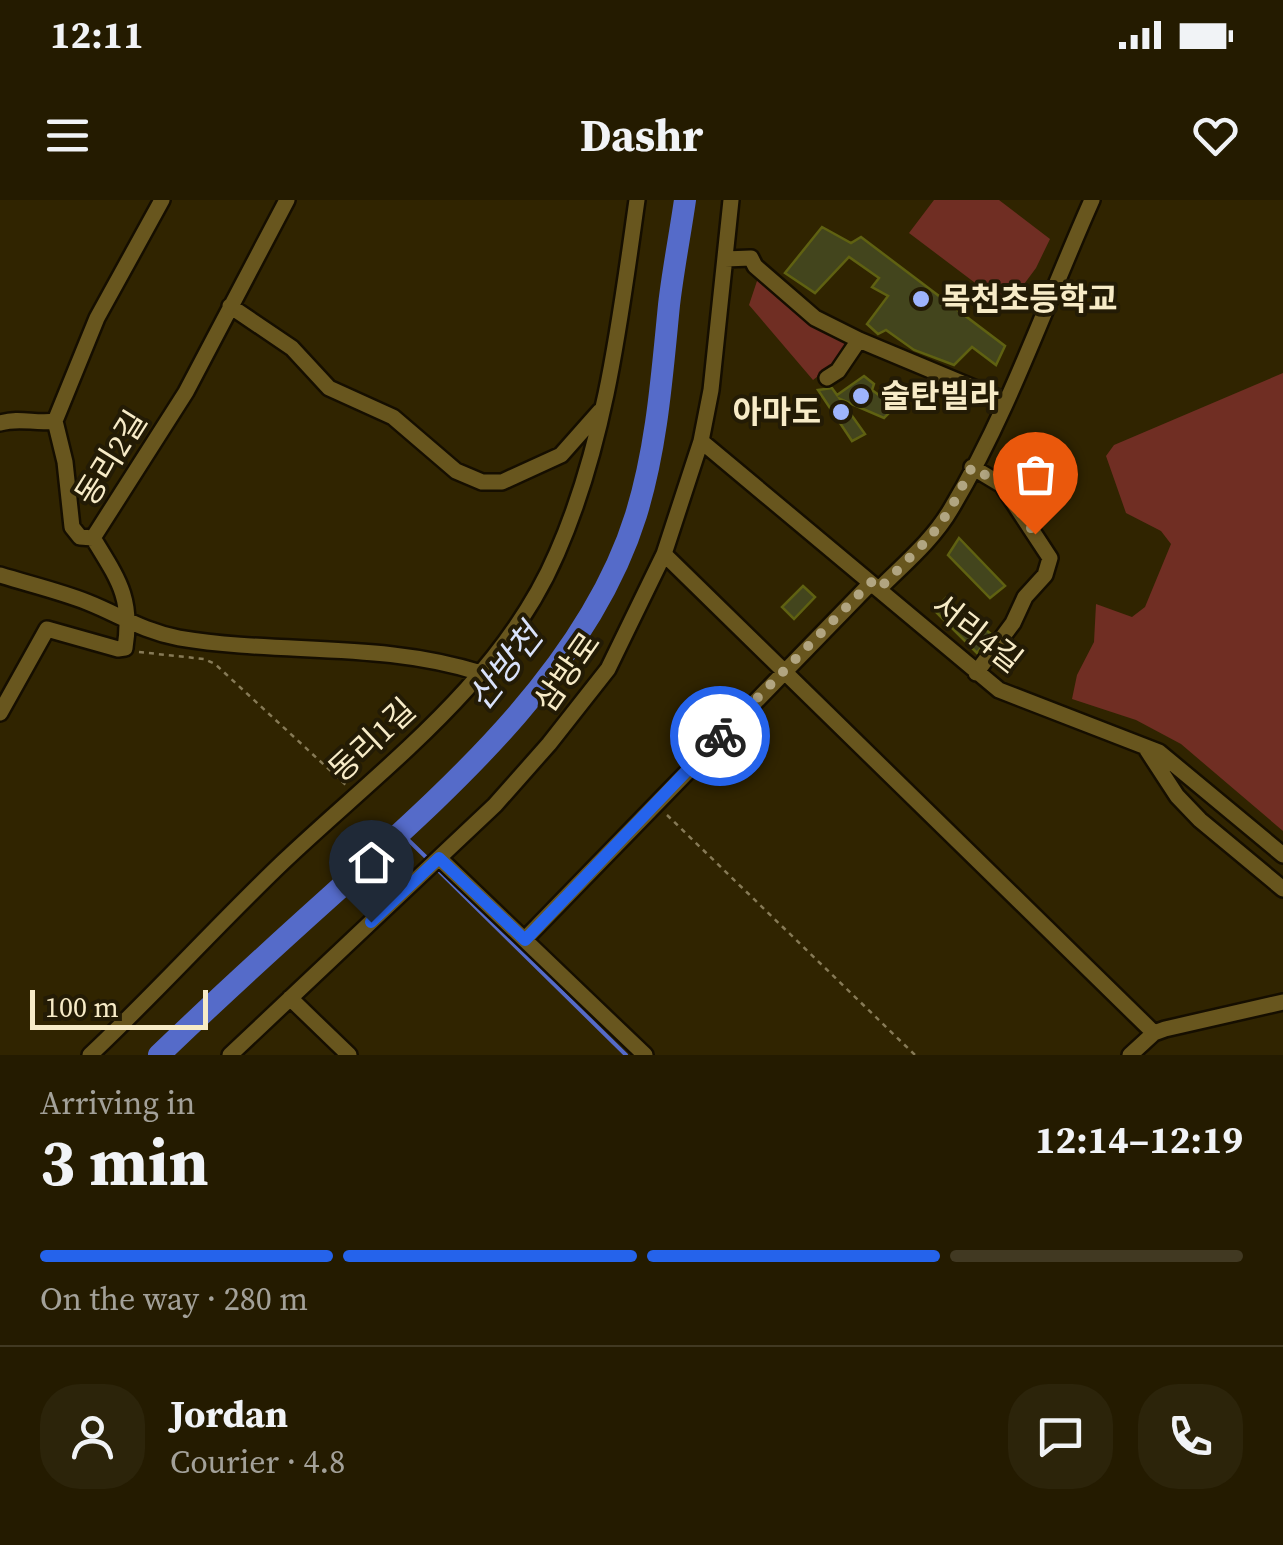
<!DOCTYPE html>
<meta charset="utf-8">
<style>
:root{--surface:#241b00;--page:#2c240a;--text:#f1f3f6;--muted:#a3a199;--line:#413922;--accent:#2563eb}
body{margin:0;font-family:"Source Serif 4","Noto Sans KR",serif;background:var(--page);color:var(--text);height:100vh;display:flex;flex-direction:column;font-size:38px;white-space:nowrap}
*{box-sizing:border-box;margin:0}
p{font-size:32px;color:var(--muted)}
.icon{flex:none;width:55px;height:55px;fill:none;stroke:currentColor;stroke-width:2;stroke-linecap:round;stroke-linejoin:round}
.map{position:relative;height:855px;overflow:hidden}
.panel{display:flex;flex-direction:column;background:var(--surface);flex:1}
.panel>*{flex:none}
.scale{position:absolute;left:30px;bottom:25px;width:178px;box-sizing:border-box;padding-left:10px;border:5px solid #f7ebc7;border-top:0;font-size:28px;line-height:35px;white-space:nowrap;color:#f7ebc7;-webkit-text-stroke:8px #231b05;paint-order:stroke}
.pin{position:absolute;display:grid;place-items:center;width:85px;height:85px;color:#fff;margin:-102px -42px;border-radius:50% 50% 50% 0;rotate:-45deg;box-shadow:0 0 10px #0007}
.pin .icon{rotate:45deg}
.courier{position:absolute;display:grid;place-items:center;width:100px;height:100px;margin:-50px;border:8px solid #2563eb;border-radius:50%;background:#fff;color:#222;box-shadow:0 2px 12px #0007}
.summary em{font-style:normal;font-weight:700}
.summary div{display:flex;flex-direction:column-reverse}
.summary{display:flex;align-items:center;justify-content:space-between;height:170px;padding:0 40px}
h1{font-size:65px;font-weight:700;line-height:75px}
.bar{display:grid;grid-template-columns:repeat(4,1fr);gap:15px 10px;align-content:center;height:120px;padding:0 40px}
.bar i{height:12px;border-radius:8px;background:var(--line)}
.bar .active{background:var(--accent)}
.bar p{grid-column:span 4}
.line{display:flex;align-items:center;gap:25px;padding:0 40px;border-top:2px solid var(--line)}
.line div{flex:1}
.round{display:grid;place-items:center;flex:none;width:105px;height:105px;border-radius:40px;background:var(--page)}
.status{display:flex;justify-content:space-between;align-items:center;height:70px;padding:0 50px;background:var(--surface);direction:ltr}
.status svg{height:28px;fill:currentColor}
header{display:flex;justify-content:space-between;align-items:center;height:130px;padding:0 40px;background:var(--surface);font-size:45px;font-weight:700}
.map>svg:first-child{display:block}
.green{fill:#702e23}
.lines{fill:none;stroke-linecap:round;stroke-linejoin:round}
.stream{stroke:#556bc9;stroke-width:4}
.river{stroke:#556bc9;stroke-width:22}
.building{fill:#43451d;stroke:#5f6111;stroke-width:2.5}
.minor-casing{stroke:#150e00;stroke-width:20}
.path{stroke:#867a56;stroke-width:2.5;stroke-dasharray:5 5;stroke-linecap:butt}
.minor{stroke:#68561e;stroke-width:15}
.done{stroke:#b1a581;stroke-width:10;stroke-dasharray:0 18}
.route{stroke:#2563eb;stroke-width:12}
.poi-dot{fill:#9eb4fd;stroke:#231b05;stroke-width:4}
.labels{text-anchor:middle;stroke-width:8;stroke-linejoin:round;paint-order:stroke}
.poi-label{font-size:32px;font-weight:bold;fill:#f7ebc7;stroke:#231b05;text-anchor:start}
.street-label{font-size:32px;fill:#f7ebc7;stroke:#231b05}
.water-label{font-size:35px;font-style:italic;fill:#d9e2fb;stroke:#231b05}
</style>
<div class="status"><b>12:11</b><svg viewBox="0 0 49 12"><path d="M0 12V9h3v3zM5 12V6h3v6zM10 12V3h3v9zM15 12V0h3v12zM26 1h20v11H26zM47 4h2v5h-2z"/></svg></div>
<header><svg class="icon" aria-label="menu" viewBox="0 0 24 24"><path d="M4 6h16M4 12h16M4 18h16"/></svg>Dashr<svg class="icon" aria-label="heart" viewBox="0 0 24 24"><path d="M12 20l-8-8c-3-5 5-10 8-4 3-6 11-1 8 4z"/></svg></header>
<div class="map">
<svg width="1283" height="855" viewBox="0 0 1283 855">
<rect width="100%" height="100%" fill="#302400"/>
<path class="green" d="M934,0H999L1050,39L1036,68L1007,107L909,33Z
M758,78L812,123L851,142L831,166L813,180L749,105Z
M1283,173V631L1181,544L1136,520L1072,499L1077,475L1094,442L1096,404L1132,417L1145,407L1171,344L1161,331L1126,313L1106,256L1114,245Z"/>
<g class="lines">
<path class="stream" d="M401,633L431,662
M437,669L626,855"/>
<path class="river" d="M159,855C215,801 273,748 332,695C448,590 588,469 636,315C657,247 662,175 669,105C673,70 680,35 685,0"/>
</g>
<path class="building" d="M822,27L851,43L861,37L1005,146L996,165L972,147L954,165L914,150L886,130L878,134L867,124L888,96L872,87L879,78L849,57L815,93L785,73Z
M864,176L874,184L872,190L895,207L884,218L840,199L865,234L852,241L818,190L832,188L837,195Z
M959,338L1005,386L990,398L948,355Z
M803,386L815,397L794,419L782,407Z
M946,398L991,434L977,453L934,410Z"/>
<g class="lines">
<g class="minor-casing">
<path id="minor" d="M725,59L751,58L755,66L815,118L859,140L1005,201
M230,106L292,148L329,188L393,217L456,271L482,282H502L561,255L600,211
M827,178L838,171L859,140
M55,221L65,262L72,327L80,337L93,338
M0,223C20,217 35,224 55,221L97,118L162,0
M701,241L999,490L1159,552L1283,655
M972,267L1002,285L1050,358L1045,375L1025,397L1013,423L976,473
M664,354L1154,833
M0,375C29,384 59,391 87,402C120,415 142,431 179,438C280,455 381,441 481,473
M879,389C904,364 933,340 951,309C1009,212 1046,103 1092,0
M0,513L47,429L118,449L125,448C133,398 118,379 93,338L186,192L287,0
M1147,550L1177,596L1200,620L1283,689
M439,658L645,855
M525,739L871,383
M290,798L349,855
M90,855C156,793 217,725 283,662C382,568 502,482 557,353C606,241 620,120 637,0
M230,855L495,605L549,544L608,469L664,354L701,241L711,190L731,0
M1130,855L1154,833L1165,829L1283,802"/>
</g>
<path class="path" d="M139,452L204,459L215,464L347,586
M667,615L915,855"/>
<use href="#minor" class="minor"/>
</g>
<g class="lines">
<path class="done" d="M720,536L871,382L879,389L931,336L950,310L972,267L1002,285L1035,334"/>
<path class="route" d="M371,722L439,658L525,740L720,536"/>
</g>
<g class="poi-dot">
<circle cx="921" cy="99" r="10"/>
<circle cx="861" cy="196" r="10"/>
<circle cx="841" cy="212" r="10"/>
</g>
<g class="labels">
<g class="poi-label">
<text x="941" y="110">목천초등학교</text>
<text x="881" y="207">술탄빌라</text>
<text x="821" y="223" text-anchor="end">아마도</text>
</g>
<g class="street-label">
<text transform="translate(111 258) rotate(-58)" y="11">동리2길</text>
<text transform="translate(977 433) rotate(38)" y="11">서리4길</text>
<text transform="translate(567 472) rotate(-55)" y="11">삼방로</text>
<text transform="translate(372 540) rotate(-43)" y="11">동리1길</text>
</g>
<g class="water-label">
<text transform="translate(505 467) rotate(-52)" y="12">산방천</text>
</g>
</g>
</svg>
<div class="scale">100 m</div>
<div class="pin" style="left:1035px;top:334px;background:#ea580c"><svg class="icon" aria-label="bag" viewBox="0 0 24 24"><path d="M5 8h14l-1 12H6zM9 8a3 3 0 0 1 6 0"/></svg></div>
<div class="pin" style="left:371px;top:722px;background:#1f2937"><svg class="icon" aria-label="home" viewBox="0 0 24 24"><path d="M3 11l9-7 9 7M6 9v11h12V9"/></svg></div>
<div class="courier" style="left:720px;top:536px"><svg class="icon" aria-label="bike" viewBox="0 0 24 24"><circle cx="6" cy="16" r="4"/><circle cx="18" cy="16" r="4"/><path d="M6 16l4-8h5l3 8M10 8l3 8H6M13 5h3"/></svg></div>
</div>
<section class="panel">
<div class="summary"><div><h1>3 min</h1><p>Arriving in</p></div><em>12:14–12:19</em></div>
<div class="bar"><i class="active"></i><i class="active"></i><i class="active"></i><i></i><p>On the way · 280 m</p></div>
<div class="line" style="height:180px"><a class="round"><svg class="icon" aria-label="person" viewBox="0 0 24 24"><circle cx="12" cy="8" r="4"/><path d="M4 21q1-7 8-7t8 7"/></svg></a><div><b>Jordan</b><p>Courier · 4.8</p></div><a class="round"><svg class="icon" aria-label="chat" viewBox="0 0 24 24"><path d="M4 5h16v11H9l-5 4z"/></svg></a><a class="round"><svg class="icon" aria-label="phone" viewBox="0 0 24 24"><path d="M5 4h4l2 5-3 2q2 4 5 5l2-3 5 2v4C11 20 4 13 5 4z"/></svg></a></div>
</section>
